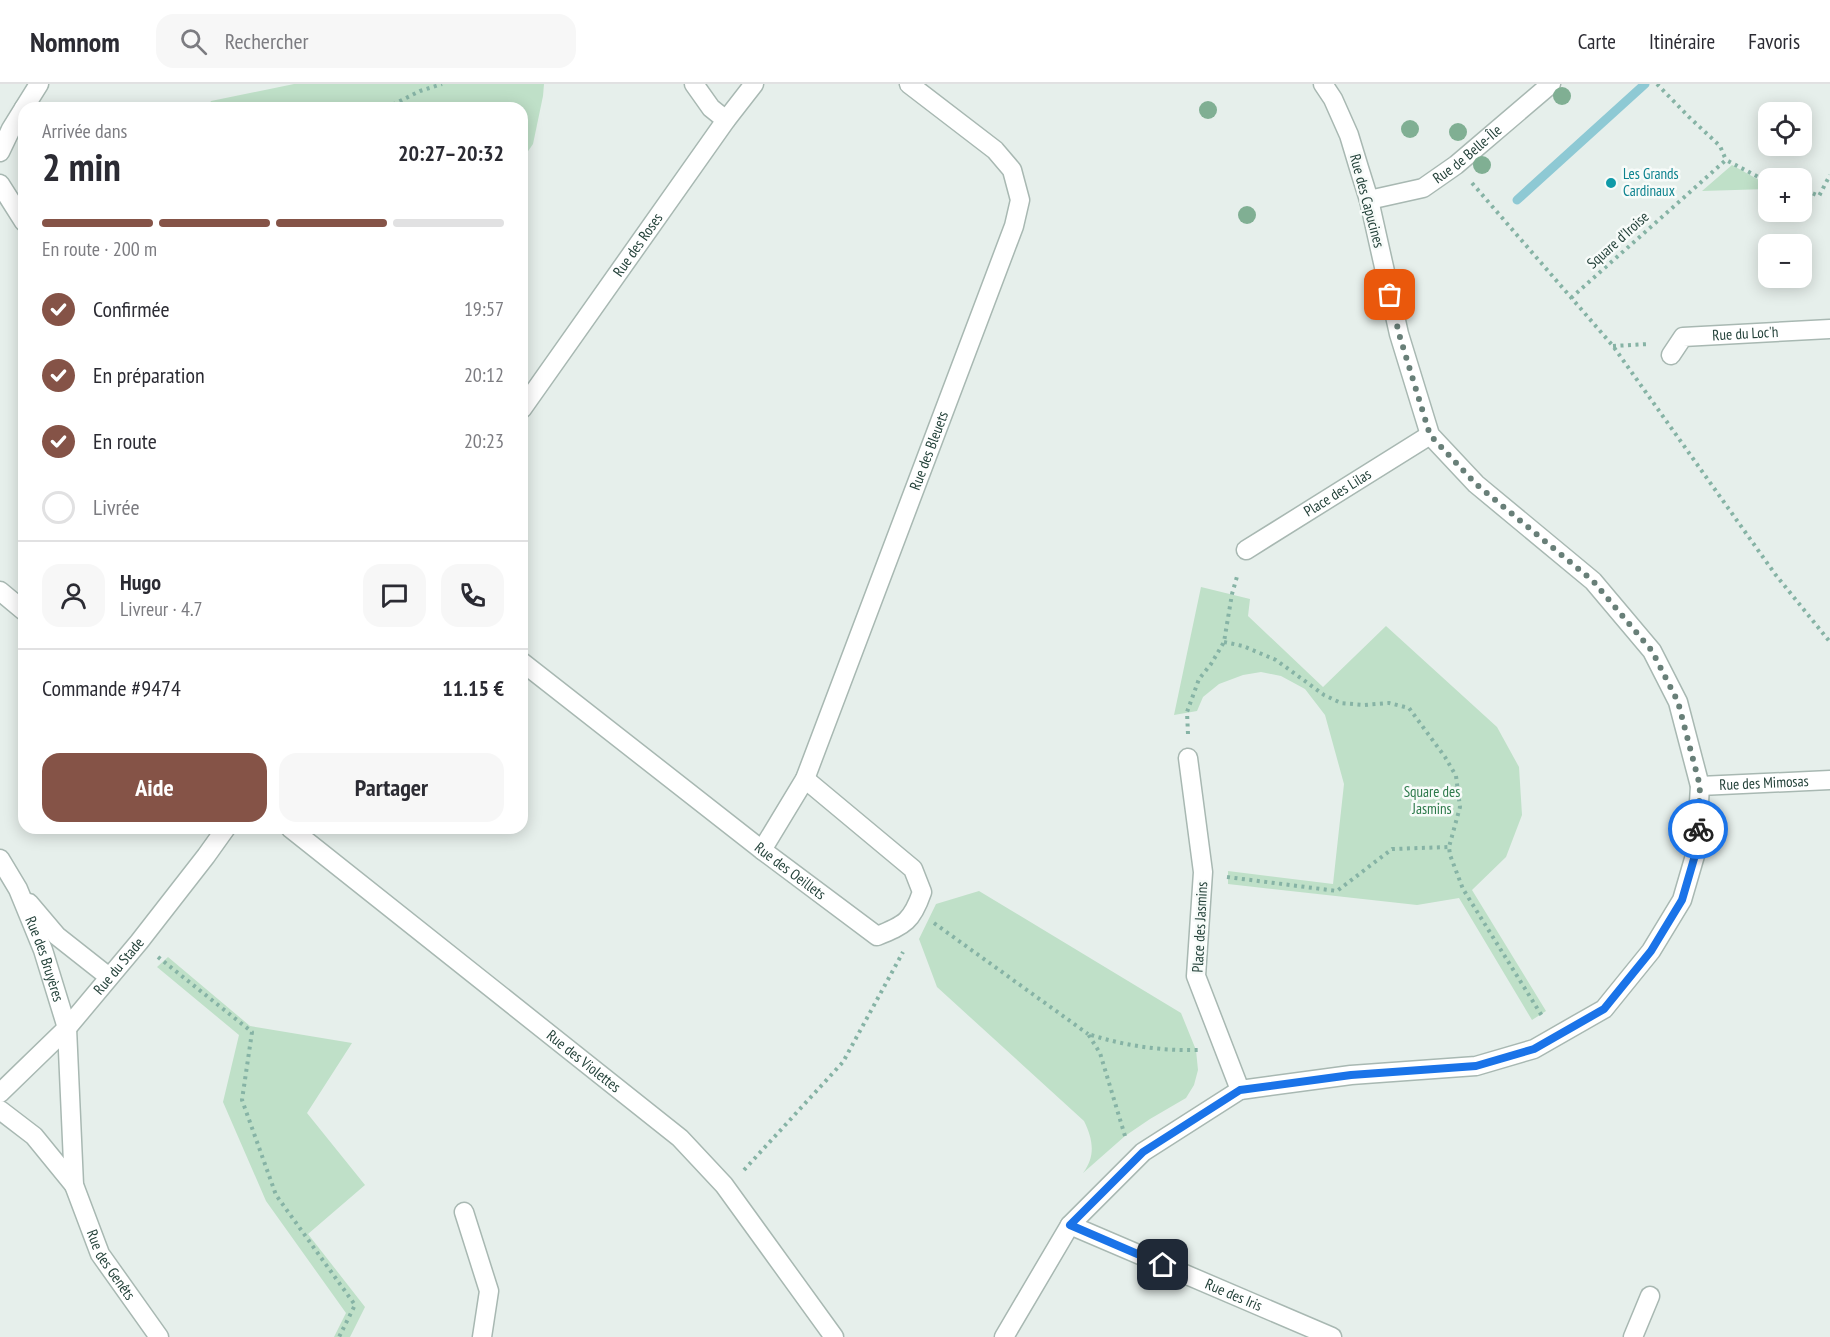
<!DOCTYPE html>
<html lang="fr">
<meta charset="utf-8">
<style>
:root{--surface:#fff;--page:#f7f7f7;--text:#2b2b33;--muted:#7c7c81;--line:#e1e1e2;--accent:#855347}
body{margin:0;font-family:"PT Sans Narrow",sans-serif;background:var(--page);color:var(--text);height:100vh;display:flex;flex-direction:column;font-size:22px;white-space:nowrap}
*{box-sizing:border-box;margin:0}
p{font-size:20px;color:var(--muted)}
.icon{flex:none;width:33px;height:33px;fill:none;stroke:currentColor;stroke-width:2;stroke-linecap:round;stroke-linejoin:round}
.map{position:relative;flex:1;overflow:hidden}
.panel{position:absolute;left:18px;top:18px;width:510px;height:732px;display:flex;flex-direction:column;background:var(--surface);border-radius:18px;box-shadow:0 3px 15px #0003}
.panel>*{flex:none}
.buttons{position:absolute;left:1758px;top:18px;display:grid;gap:12px}
.buttons a{display:grid;place-items:center;width:54px;height:54px;border-radius:12px;background:var(--surface);box-shadow:0 3px 15px #0003;font-size:30px}
.pin{position:absolute;display:grid;place-items:center;width:51px;height:51px;color:#fff;margin:-26px;border-radius:12px;box-shadow:0 3px 9px #0006}
.courier{position:absolute;display:grid;place-items:center;width:60px;height:60px;margin:-30px;border:4px solid #1a73e8;border-radius:50%;background:#fff;color:#222;box-shadow:0 2px 8px #0007}
.head em{font-style:normal;font-weight:700}
.head div{display:flex;flex-direction:column-reverse}
.head{display:flex;align-items:center;justify-content:space-between;height:102px;padding:0 24px}
h1{font-size:39px;font-weight:700;line-height:45px}
.bar{display:grid;grid-template-columns:repeat(4,1fr);gap:9px 6px;align-content:center;height:72px;padding:0 24px}
.bar i{height:8px;border-radius:4px;background:var(--line)}
.bar .selected{background:var(--accent)}
.bar p{grid-column:span 4}
.line{display:flex;align-items:center;gap:15px;padding:0 24px;border-top:2px solid var(--line)}
.line div{flex:1}
.round{display:grid;place-items:center;flex:none;width:63px;height:63px;border-radius:18px;background:var(--page)}
ol{padding:0 24px;list-style:none}
li{display:flex;align-items:center;gap:18px;height:66px}
li p{margin-inline-start:auto}
li .icon{padding:6px;border-radius:50%;background:var(--accent);color:#fff;stroke-width:4}
li:last-child{color:var(--muted)}
li i{width:33px;height:33px;border:3px solid var(--line);border-radius:50%}
.button{display:flex;gap:12px;margin-top:auto;padding:12px 24px}
.button a{flex:1;height:69px;border-radius:18px;background:var(--accent);color:#fff;font-size:24px;font-weight:700;line-height:69px;text-align:center}
.button a+a{background:var(--page);color:var(--text)}
header{display:flex;align-items:center;gap:36px;box-sizing:border-box;height:84px;padding:0 30px;background:var(--surface);border-bottom:2px solid var(--line)}
header strong{font-size:28px}
nav{display:flex;gap:33px;margin-inline-start:auto;font-size:21px}
.search{width:420px;height:54px;background:var(--page);display:flex;align-items:center;gap:15px;box-sizing:border-box;padding:0 21px;border-radius:18px;color:var(--muted);font-size:22px}
.map>svg:first-child{display:block}
.green{fill:#bfe0c8}
.lines{fill:none;stroke-linecap:round;stroke-linejoin:round}
.stream{stroke:#8ec9d4;stroke-width:9}
.minor-casing{stroke:#a8b8b2;stroke-width:21}
.path{stroke:#86b3a5;stroke-width:4;stroke-dasharray:3 4.5;stroke-linecap:butt}
.minor{stroke:#fff;stroke-width:18}
.tree{fill:#80af93}
.done{stroke:#687f78;stroke-width:6;stroke-dasharray:0 10.8}
.route{stroke:#1a73e8;stroke-width:8}
.culture-dot{fill:#0f9aa8;stroke:#f7fbf9;stroke-width:2}
.labels{text-anchor:middle;stroke-width:5;stroke-linejoin:round;paint-order:stroke}
.street-label{font-size:15px;fill:#24423a;stroke:#f7fbf9}
.culture-label{font-size:15px;fill:#0d838f;stroke:#f7fbf9;text-anchor:start}
.park-label{font-size:15px;fill:#2d7a4b;stroke:#f7fbf9}
</style>
<header>
<strong>Nomnom</strong>
<div class="search"><svg class="icon" aria-label="search" viewBox="0 0 24 24"><circle cx="10" cy="10" r="6"/><path d="M15 15l6 6"/></svg>Rechercher</div>
<nav><a>Carte</a><a>Itinéraire</a><a>Favoris</a></nav>
</header>
<div class="map">
<svg width="1830" height="1253" viewBox="0 0 1830 1253">
<rect width="100%" height="100%" fill="#e6efeb"/>
<path class="green" d="M294,0H544L543,12L533,60L522,76V24H207L211,17Z
M1732,81L1768,101V105L1702,107Z
M1201,503L1250,515L1248,532L1323,603L1386,542L1497,643L1519,683L1522,731L1506,773L1472,806L1546,927L1532,936L1459,814L1417,821L1228,800V787L1333,800L1344,700L1325,631L1305,605L1281,592L1261,588L1243,591L1219,600L1203,613L1197,627L1174,631Z
M979,807L1181,929L1196,966L1198,986L1194,1001L1186,1014L1150,1035L1125,1052L1083,1089C1096,1072 1093,1055 1084,1037L937,903L919,855L936,820Z
M168,873L250,942L352,959L307,1029L365,1101L308,1150L365,1223L350,1253H334L346,1229L266,1117L223,1018L239,951L157,883Z"/>
<g class="lines">
<path class="stream" d="M1517,116L1645,0"/>
<g class="minor-casing">
<g id="minor">
<path d="M694,0L711,24L726,36"/>
<path d="M24,24L39,0"/>
<path d="M0,68L11,45L24,24"/>
<path d="M0,100L24,138"/>
<path id="s1" d="M1369,116L1423,104L1456,81L1551,0"/>
<path id="s2" d="M1671,271L1683,253L1830,245"/>
<path id="s3" d="M522,325L726,36L754,0"/>
<path id="s4" d="M1246,466L1430,351"/>
<path d="M0,507L24,527"/>
<path id="s5" d="M522,578L762,766L877,852C905,841 912,837 922,808L913,785L805,695"/>
<path d="M1188,674L1203,788L1196,892L1240,1006"/>
<path id="s6" d="M1700,702L1830,696"/>
<path id="s7" d="M290,744L680,1054L724,1101L834,1253"/>
<path id="s8" d="M762,766L805,695L1014,142L1020,116L1012,86L995,66L909,0"/>
<path id="s9" d="M0,775L18,805L43,866L67,944L74,1101L100,1170L159,1253"/>
<path d="M29,819L57,852L109,893"/>
<path id="s10" d="M0,1009L67,944L139,858L206,772L226,744"/>
<path d="M0,1026L34,1052L74,1101"/>
<path d="M464,1128L489,1207L482,1253"/>
<path id="s11" d="M1070,1141L1332,1253"/>
<path d="M1004,1253L1070,1141L1143,1068L1240,1006L1351,991L1476,982L1534,965L1604,925L1651,867L1682,816L1696,768L1700,702L1678,618L1652,567L1593,497L1476,400L1430,351L1399,250L1369,116L1359,84L1349,51L1333,15L1323,0"/>
<path d="M1633,1253L1650,1212"/>
</g>
</g>
<path class="path" d="M1657,0L1689,33L1720,62L1726,76
M386,24L420,7L442,0
M449,24L453,19L460,24
M1472,99L1613,262L1775,490L1830,558
M1802,114L1807,107L1819,112L1830,91
M1571,214L1726,76L1768,98
M1613,262L1649,260
M1224,558L1243,562L1276,576L1324,611L1341,619L1364,621L1389,619L1409,624L1445,673L1456,692L1460,723L1449,763L1450,771L1463,805L1542,932
M1188,650L1187,628L1199,595L1211,580L1224,558L1232,510L1238,489
M1227,793L1337,807L1392,765L1449,763
M934,839L1088,950
M158,873L252,948L242,1016L276,1111L355,1221L339,1253
M1125,1052L1100,969L1088,950C1125,962 1161,967 1199,966
M744,1086L843,978L903,868"/>
<use href="#minor" class="minor"/>
</g>
<g class="tree">
<circle cx="1562" cy="12" r="9"/>
<circle cx="1208" cy="26" r="9"/>
<circle cx="1410" cy="45" r="9"/>
<circle cx="1458" cy="48" r="9"/>
<circle cx="1482" cy="81" r="9"/>
<circle cx="1247" cy="131" r="9"/>
</g>
<g class="lines">
<path class="done" d="M1390,211L1399,250L1430,351L1476,400L1593,497L1652,567L1678,618L1700,702L1698,745"/>
<path class="route" d="M1163,1181L1070,1141L1143,1068L1240,1006L1351,991L1476,982L1534,965L1604,925L1651,867L1682,816L1696,768L1698,745"/>
</g>
<circle class="culture-dot" cx="1611" cy="99" r="6"/>
<g class="labels">
<g class="street-label">
<text dy="5" stroke="none"><textPath href="#s1" startOffset="111">Rue de Belle-Île</textPath></text>
<text transform="translate(1367 117) rotate(75)" y="5">Rue des Capucines</text>
<text transform="translate(1618 156) rotate(-42)" y="5">Square d'Iroise</text>
<text dy="5" stroke="none"><textPath href="#s3" startOffset="201">Rue des Roses</textPath></text>
<text dy="5" stroke="none"><textPath href="#s2" startOffset="84">Rue du Loc'h</textPath></text>
<text dy="5" stroke="none"><textPath href="#s8" startOffset="434">Rue des Bleuets</textPath></text>
<text dy="5" stroke="none"><textPath href="#s4" startOffset="108">Place des Lilas</textPath></text>
<text dy="5" stroke="none"><textPath href="#s6" startOffset="64">Rue des Mimosas</textPath></text>
<text dy="5" stroke="none"><textPath href="#s5" startOffset="340">Rue des Oeillets</textPath></text>
<text transform="translate(1200 843) rotate(-87)" y="5">Place des Jasmins</text>
<text dy="5" stroke="none"><textPath href="#s9" startOffset="110">Rue des Bruyères</textPath></text>
<text dy="5" stroke="none"><textPath href="#s10" startOffset="174">Rue du Stade</textPath></text>
<text dy="5" stroke="none"><textPath href="#s7" startOffset="375">Rue des Violettes</textPath></text>
<text dy="5" stroke="none"><textPath href="#s9" startOffset="428">Rue des Genêts</textPath></text>
<text dy="5" stroke="none"><textPath href="#s11" startOffset="178">Rue des Iris</textPath></text>
</g>
<g class="culture-label">
<text x="1623" y="95">Les Grands<tspan x="1623" dy="17">Cardinaux</tspan></text>
</g>
<g class="park-label">
<text x="1432" y="713">Square des<tspan x="1432" dy="17">Jasmins</tspan></text>
</g>
</g>
</svg>
<div class="buttons">
<a><svg class="icon" aria-label="locate" viewBox="0 0 24 24"><circle cx="12" cy="12" r="6"/><path d="M12 2v4M12 18v4M2 12h4M18 12h4"/></svg></a>
<a>+</a>
<a>−</a>
</div>
<div class="pin" style="left:1390px;top:211px;background:#ea580c"><svg class="icon" aria-label="bag" viewBox="0 0 24 24"><path d="M5 8h14l-1 12H6zM9 8a3 3 0 0 1 6 0"/></svg></div>
<div class="pin" style="left:1163px;top:1181px;background:#1f2937"><svg class="icon" aria-label="home" viewBox="0 0 24 24"><path d="M3 11l9-7 9 7M6 9v11h12V9"/></svg></div>
<div class="courier" style="left:1698px;top:745px"><svg class="icon" aria-label="bike" viewBox="0 0 24 24"><circle cx="6" cy="16" r="4"/><circle cx="18" cy="16" r="4"/><path d="M6 16l4-8h5l3 8M10 8l3 8H6M13 5h3"/></svg></div>
<section class="panel">
<div class="head"><div><h1>2 min</h1><p>Arrivée dans</p></div><em>20:27–20:32</em></div>
<div class="bar"><i class="selected"></i><i class="selected"></i><i class="selected"></i><i></i><p>En route · 200 m</p></div>
<ol>
<li><svg class="icon" aria-label="check" viewBox="0 0 24 24"><path d="M5 12l5 5 9-10"/></svg>Confirmée<p>19:57</p></li>
<li><svg class="icon" aria-label="check" viewBox="0 0 24 24"><path d="M5 12l5 5 9-10"/></svg>En préparation<p>20:12</p></li>
<li><svg class="icon" aria-label="check" viewBox="0 0 24 24"><path d="M5 12l5 5 9-10"/></svg>En route<p>20:23</p></li>
<li><i></i>Livrée</li>
</ol>
<div class="line" style="height:108px"><a class="round"><svg class="icon" aria-label="person" viewBox="0 0 24 24"><circle cx="12" cy="8" r="4"/><path d="M4 21q1-7 8-7t8 7"/></svg></a><div><b>Hugo</b><p>Livreur · 4.7</p></div><a class="round"><svg class="icon" aria-label="chat" viewBox="0 0 24 24"><path d="M4 5h16v11H9l-5 4z"/></svg></a><a class="round"><svg class="icon" aria-label="phone" viewBox="0 0 24 24"><path d="M5 4h4l2 5-3 2q2 4 5 5l2-3 5 2v4C11 20 4 13 5 4z"/></svg></a></div>
<div class="line" style="height:78px"><div>Commande #9474</div><b>11.15 €</b></div>
<div class="button"><a>Aide</a><a>Partager</a></div>
</section>
</div>
